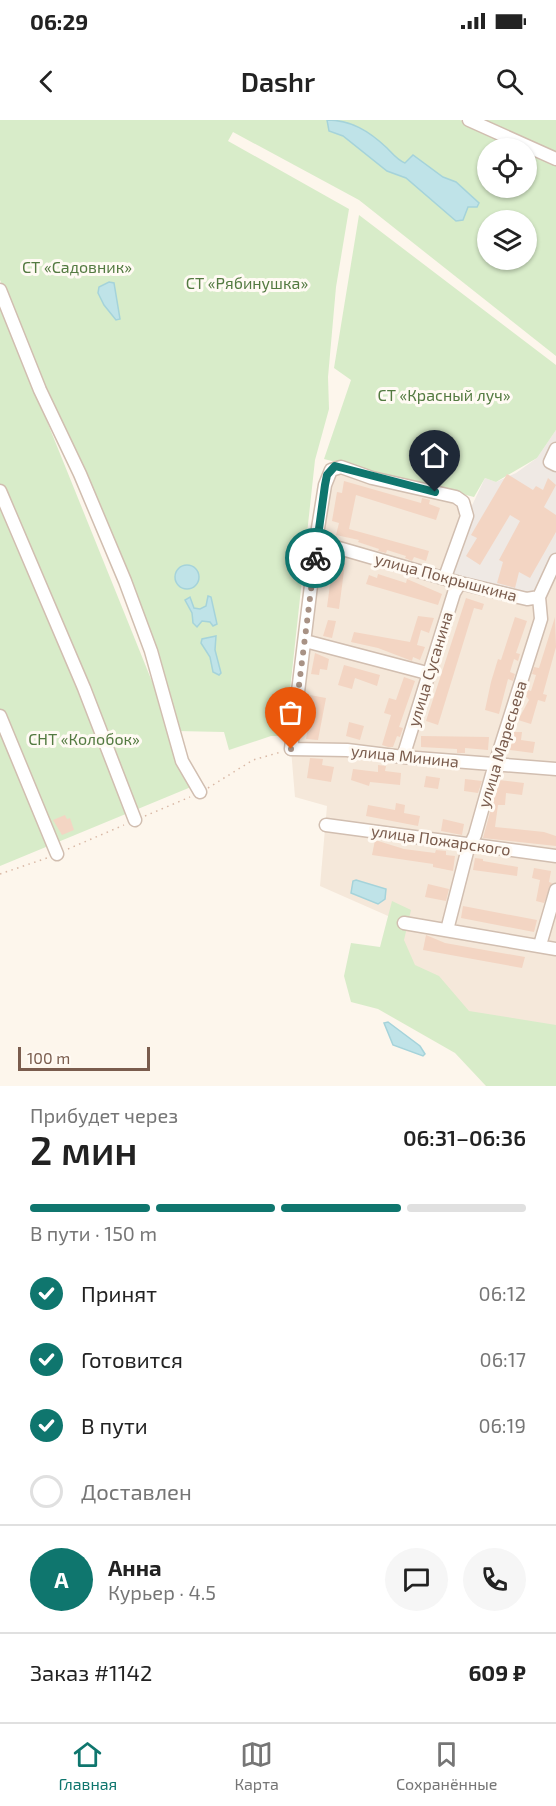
<!DOCTYPE html>
<html lang="ru">
<meta charset="utf-8">
<style>
:root{--surface:#fff;--page:#f6f6f6;--text:#222;--muted:#767676;--line:#e0e0e0;--accent:#0f766e}
body{margin:0;font-family:"Exo 2",sans-serif;background:var(--page);color:var(--text);height:100vh;display:flex;flex-direction:column;font-size:22px;white-space:nowrap}
*{box-sizing:border-box;margin:0}
p{font-size:20px;color:var(--muted)}
.icon{flex:none;width:33px;height:33px;fill:none;stroke:currentColor;stroke-width:2;stroke-linecap:round;stroke-linejoin:round}
.map{position:relative;height:966px;overflow:hidden}
.sheet{display:flex;flex-direction:column;background:var(--surface);flex:1}
.sheet>*{flex:none}
.buttons{position:absolute;left:477px;top:18px;display:grid;gap:12px}
.buttons a{display:grid;place-items:center;width:60px;height:60px;border-radius:50%;background:var(--surface);box-shadow:0 2px 4px #0004;font-size:30px}
.scale{position:absolute;left:18px;bottom:15px;width:132px;box-sizing:border-box;padding-left:6px;border:3px solid #7a5c4d;border-top:0;font-size:16px;line-height:21px;white-space:nowrap;color:#7a5c4d;-webkit-text-stroke:4px #fffaf3;paint-order:stroke}
.pin{position:absolute;display:grid;place-items:center;width:51px;height:51px;color:#fff;margin:-62px -26px;border-radius:50% 50% 50% 0;rotate:-45deg;box-shadow:0 0 6px #0007}
.pin .icon{rotate:45deg}
.courier{position:absolute;display:grid;place-items:center;width:60px;height:60px;margin:-30px;border:4px solid #0f766e;border-radius:50%;background:#fff;color:#222;box-shadow:0 2px 8px #0007}
.headline em{font-style:normal;font-weight:600}
.headline div{display:flex;flex-direction:column-reverse}
.headline{display:flex;align-items:center;justify-content:space-between;height:102px;padding:0 30px}
h1{font-size:39px;font-weight:600;line-height:45px}
.bar{display:grid;grid-template-columns:repeat(4,1fr);gap:9px 6px;align-content:center;height:72px;padding:0 30px}
.bar i{height:8px;border-radius:4px;background:var(--line)}
.bar .current{background:var(--accent)}
.bar p{grid-column:span 4}
.line{display:flex;align-items:center;gap:15px;padding:0 30px;border-top:2px solid var(--line)}
.line div{flex:1}
.round{display:grid;place-items:center;flex:none;width:63px;height:63px;border-radius:32px;background:var(--page)}
ol{padding:0 30px;list-style:none}
li{display:flex;align-items:center;gap:18px;height:66px}
li p{margin-inline-start:auto}
li .icon{padding:6px;border-radius:50%;background:var(--accent);color:#fff;stroke-width:4}
li:last-child{color:var(--muted)}
li i{width:33px;height:33px;border:3px solid var(--line);border-radius:50%}
.status{display:flex;justify-content:space-between;align-items:center;height:42px;padding:0 30px;background:var(--surface);direction:ltr}
.status svg{height:16px;fill:currentColor}
header{display:flex;justify-content:space-between;align-items:center;height:78px;padding:0 30px;background:var(--surface);font-size:27px;font-weight:600}
.tab-bar{display:flex;justify-content:space-around;align-items:center;height:84px;border-top:2px solid var(--line);background:var(--surface);font-size:16px;color:var(--muted)}
.tab-bar a{display:grid;justify-items:center;gap:3px}
.tab-bar .current{color:var(--accent)}
.map>svg:first-child{display:block}
.residential{fill:#f5e8da}
.industrial{fill:#efe9e4}
.green{fill:#d8ecc9;fill-rule:evenodd}
.water{fill:#bfe3e8;stroke:#a5d3da;stroke-width:1.5}
.building{fill:#f3d5c3}
.lines{fill:none;stroke-linecap:round;stroke-linejoin:round}
.minor-casing{stroke:#d1beb0;stroke-width:15}
.path{stroke:#d9b8a5;stroke-width:1.5;stroke-dasharray:1.5 4.5;stroke-linecap:butt}
.minor{stroke:#fff;stroke-width:12}
.done{stroke:#a89285;stroke-width:6;stroke-dasharray:0 10.8}
.route{stroke:#0f766e;stroke-width:8}
.labels{text-anchor:middle;stroke-width:6;stroke-linejoin:round;paint-order:stroke}
.park-label{font-size:16px;fill:#537a41;stroke:#fffaf3}
.street-label{font-size:16px;fill:#7a5c4d;stroke:#fffaf3}
</style>
<div class="status"><b>06:29</b><svg viewBox="0 0 49 12"><path d="M0 12V9h3v3zM5 12V6h3v6zM10 12V3h3v9zM15 12V0h3v12zM26 1h20v11H26zM47 4h2v5h-2z"/></svg></div>
<header><svg class="icon" aria-label="back" viewBox="0 0 24 24"><path d="M15 5l-7 7 7 7"/></svg>Dashr<svg class="icon" aria-label="search" viewBox="0 0 24 24"><circle cx="10" cy="10" r="6"/><path d="M15 15l6 6"/></svg></header>
<div class="map">
<svg width="556" height="966" viewBox="0 0 556 966">
<rect width="100%" height="100%" fill="#fdf6ec"/>
<path class="residential" d="M331,350L456,377L465,387L556,440V922L436,892L403,838L404,803L320,766L327,686L295,677L291,629Z"/>
<path class="industrial" d="M556,310V440L539,477L445,457L467,396L485,358L496,362L516,353L537,338Z"/>
<path class="green" d="M0,0H460L524,28H488V68H526L527,30L556,43V236L359,80L233,12L228,21L349,89L336,167L328,257L329,289L315,340L285,616H271L229,630L224,612L176,611L155,529L0,160ZM488,100H526V140H488Z
M476,0H556V36Z
M359,95L556,245V310L537,338L496,362L485,358L474,377L324,339L351,260L334,248Z
M0,185L172,611L191,667L0,746Z
M392,781L411,790L404,820L415,845L439,856L469,891L556,905V966H486L455,933L378,889L351,882L344,856L351,823L380,827Z"/>
<path class="water" d="M327,0C351,0 369,11 387,28C393,34 397,40 405,43L413,35L443,57L456,62L479,83L477,87H468L463,100L456,101L406,58L387,51L343,16L329,11Z
M109,162L114,163L120,199L116,200L104,185L98,173L99,167Z
M175 457a12 12 0 1 1 24 0a12 12 0 1 1-24 0Z
M208,476L211,477L217,504L213,506L210,502L202,501L197,507L193,503L192,493L185,480L190,477L194,488L200,489L206,486Z
M216,516L215,530L221,553L219,555L213,552L210,537L201,523L202,519Z
M356,760L386,769L385,779L378,784L351,773L353,761Z
M388,902L420,926L425,934L423,936L393,925L384,903Z"/>
<path class="building" d="M507,354L533,370L536,366L543,370L548,358L556,365L544,387L556,395V412L530,458L519,452L515,468L497,463L503,442L499,440L520,401L510,395L480,445L466,436L477,418L471,415Z
M344,361L421,383L422,378L430,380L429,384L440,388L436,400L356,375L349,409L429,431L426,441L414,437L412,441L405,438L406,436L387,430L386,433L378,431L379,429L358,422L359,420L336,415L339,403L332,401L337,372L342,373Z
M333,442L345,443L339,489L327,487Z
M378,454L406,463L407,459L442,474L438,485L366,464L369,455L377,458Z
M466,478L484,484L482,490L474,488L438,605L426,601Z
M418,496L434,498L429,513L421,510L417,525L425,527L420,540L413,537L412,541L378,528L351,522L354,512L410,522Z
M515,497L527,501L516,533L520,534L518,541L514,539L510,552L515,554L513,561L508,559L499,594L485,590L491,562L498,539L501,540Z
M555,497L556,527L543,574L547,575L545,582L538,580L531,604L518,600L529,580L526,576L528,570L531,571L536,555L532,554L534,547L539,548Z
M328,500L336,501L332,518L323,516Z
M315,533L329,539L327,550L320,549L319,555L311,554Z
M344,545L380,555L377,566L355,558L352,569L338,565Z
M404,557L415,561L399,607L403,608L400,617L397,616L393,627H388L382,625L391,595L384,593L389,578L396,580Z
M310,575L326,578L318,620L306,619L312,584L309,583Z
M349,602L364,606L360,620L346,616Z
M514,612H522L521,620L535,622L533,633L510,630Z
M421,616L489,617L488,630L465,628V633H457V629L421,627Z
M310,638L323,639L322,645L334,647L331,662L307,658Z
M378,645L386,646L385,651L401,653L400,665L370,662L369,666L351,660L353,649L378,652Z
M426,656L440,658L438,669L424,667Z
M465,659L482,661L478,673L464,671Z
M499,660L524,663L522,675L506,673L505,685H498L495,707L544,712L556,716V726L483,718Z
M396,683L405,685L404,693L420,696L418,706L366,696L368,685L395,690Z
M65,695L67,699L70,698L74,710L62,715L53,700Z
M443,699L464,704L462,715L441,711Z
M375,720L404,729L435,733L436,730L446,731V735L455,736L453,751L433,747V744L372,735Z
M475,738L483,739V741L518,747L517,756L473,750Z
M534,748L551,751L549,762L552,763L544,783L536,781L540,760L532,758Z
M428,764L449,769L446,781L425,777Z
M463,786L537,800L534,812L461,798Z
M426,815L445,823L525,837L522,848L423,830Z"/>
<g class="lines">
<g class="minor-casing">
<path id="minor" d="M469,0L556,39
M0,170L40,270L80,354L125,461L151,531L182,641L200,672
M556,329L550,342L556,345
M0,371L84,568L135,700
M318,422L460,463L527,479L539,477
M445,457L467,396L463,382L456,377L372,358L341,347L331,350L325,365L318,408L291,629L347,630L403,637L556,649
M305,521L427,553
M0,596L57,734
M403,637L454,473L460,463
M326,705L556,736
M404,803L556,829
M447,810L467,732L475,715L495,644L541,499L539,477L556,440
M540,825L556,770"/>
</g>
<path class="path" d="M208,668L253,640L281,632
M145,696L190,677
M68,729L124,705
M0,754L47,738"/>
<use href="#minor" class="minor"/>
</g>
<g class="lines">
<path class="done" d="M291,629L315,438"/>
<path class="route" d="M315,438L325,365L327,355L335,346L435,372"/>
</g>
<g class="labels">
<g class="park-label">
<text x="77" y="153">СТ «Садовник»</text>
<text x="247" y="169">СТ «Рябинушка»</text>
<text x="444" y="281">СТ «Красный луч»</text>
<text x="84" y="625">СНТ «Колобок»</text>
</g>
<g class="street-label">
<text transform="translate(446 457) rotate(15)" y="6">улица Покрышкина</text>
<text transform="translate(430 549) rotate(-73)" y="6">улица Сусанина</text>
<text transform="translate(502 624) rotate(-73)" y="6">улица Маресьева</text>
<text transform="translate(405 636) rotate(6)" y="6">улица Минина</text>
<text transform="translate(441 720) rotate(8)" y="6">улица Пожарского</text>
</g>
</g>
</svg>
<div class="buttons">
<a><svg class="icon" aria-label="locate" viewBox="0 0 24 24"><circle cx="12" cy="12" r="6"/><path d="M12 2v4M12 18v4M2 12h4M18 12h4"/></svg></a>
<a><svg class="icon" aria-label="layers" viewBox="0 0 24 24"><path d="M12 4l9 5-9 5-9-5zM3 14l9 5 9-5"/></svg></a>
</div>
<div class="scale">100 m</div>
<div class="pin" style="left:291px;top:629px;background:#ea580c"><svg class="icon" aria-label="bag" viewBox="0 0 24 24"><path d="M5 8h14l-1 12H6zM9 8a3 3 0 0 1 6 0"/></svg></div>
<div class="pin" style="left:435px;top:372px;background:#1f2937"><svg class="icon" aria-label="home" viewBox="0 0 24 24"><path d="M3 11l9-7 9 7M6 9v11h12V9"/></svg></div>
<div class="courier" style="left:315px;top:438px"><svg class="icon" aria-label="bike" viewBox="0 0 24 24"><circle cx="6" cy="16" r="4"/><circle cx="18" cy="16" r="4"/><path d="M6 16l4-8h5l3 8M10 8l3 8H6M13 5h3"/></svg></div>
</div>
<section class="sheet">
<div class="headline"><div><h1>2 мин</h1><p>Прибудет через</p></div><em>06:31–06:36</em></div>
<div class="bar"><i class="current"></i><i class="current"></i><i class="current"></i><i></i><p>В пути · 150 m</p></div>
<ol>
<li><svg class="icon" aria-label="check" viewBox="0 0 24 24"><path d="M5 12l5 5 9-10"/></svg>Принят<p>06:12</p></li>
<li><svg class="icon" aria-label="check" viewBox="0 0 24 24"><path d="M5 12l5 5 9-10"/></svg>Готовится<p>06:17</p></li>
<li><svg class="icon" aria-label="check" viewBox="0 0 24 24"><path d="M5 12l5 5 9-10"/></svg>В пути<p>06:19</p></li>
<li><i></i>Доставлен</li>
</ol>
<div class="line" style="height:108px"><b class="round" style="background:var(--accent);color:#fff">А</b><div><b>Анна</b><p>Курьер · 4.5</p></div><a class="round"><svg class="icon" aria-label="chat" viewBox="0 0 24 24"><path d="M4 5h16v11H9l-5 4z"/></svg></a><a class="round"><svg class="icon" aria-label="phone" viewBox="0 0 24 24"><path d="M5 4h4l2 5-3 2q2 4 5 5l2-3 5 2v4C11 20 4 13 5 4z"/></svg></a></div>
<div class="line" style="height:78px"><div>Заказ #1142</div><b>609 ₽</b></div>
</section>
<nav class="tab-bar">
<a class="current"><svg class="icon" aria-label="home" viewBox="0 0 24 24"><path d="M3 11l9-7 9 7M6 9v11h12V9"/></svg>Главная</a>
<a><svg class="icon" aria-label="map" viewBox="0 0 24 24"><path d="M3 6l6-2 6 2 6-2v14l-6 2-6-2-6 2zM9 4v14M15 6v14"/></svg>Карта</a>
<a><svg class="icon" aria-label="saved" viewBox="0 0 24 24"><path d="M7 4h10v16l-5-4-5 4z"/></svg>Сохранённые</a>
</nav>
